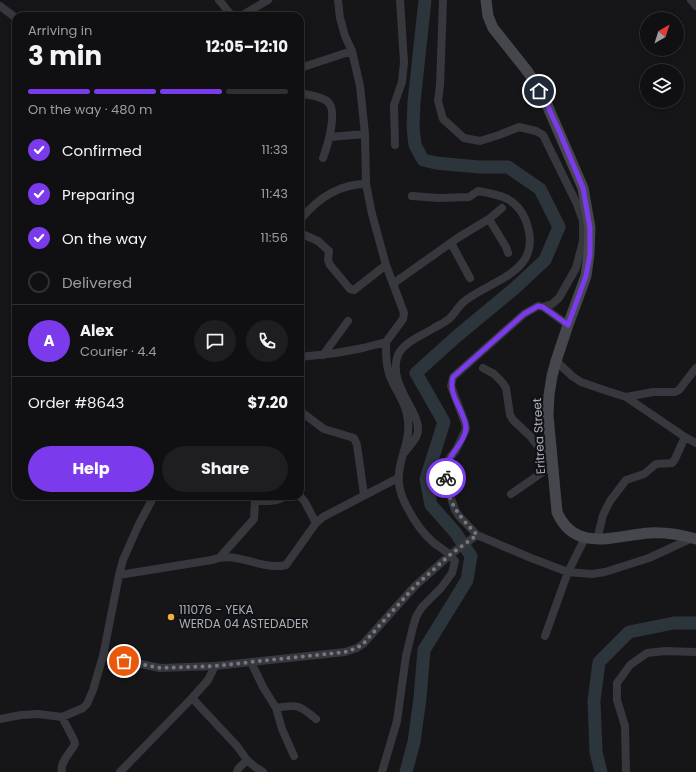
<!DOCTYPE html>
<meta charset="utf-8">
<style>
:root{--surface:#101012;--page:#1e1e20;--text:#f1f3f6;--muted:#9c9d9f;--line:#303032;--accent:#7c3aed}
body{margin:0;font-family:Poppins,sans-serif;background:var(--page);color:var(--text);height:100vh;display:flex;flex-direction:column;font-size:15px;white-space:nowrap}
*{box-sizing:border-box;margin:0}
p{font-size:13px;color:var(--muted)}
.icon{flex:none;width:22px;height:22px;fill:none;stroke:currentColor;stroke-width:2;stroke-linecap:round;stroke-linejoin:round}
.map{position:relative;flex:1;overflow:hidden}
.panel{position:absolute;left:12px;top:12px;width:292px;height:488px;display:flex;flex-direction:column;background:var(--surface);border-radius:12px;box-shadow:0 2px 10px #0003,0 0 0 1px var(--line)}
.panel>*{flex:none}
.needle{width:26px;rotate:39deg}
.tools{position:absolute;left:640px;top:12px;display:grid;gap:8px}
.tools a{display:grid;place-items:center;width:44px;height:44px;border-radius:50%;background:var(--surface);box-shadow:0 2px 10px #0003,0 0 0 1px var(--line);font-size:20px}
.pin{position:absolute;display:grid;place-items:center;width:34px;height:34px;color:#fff;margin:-17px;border:2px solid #fff;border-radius:50%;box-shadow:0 1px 4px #0007}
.courier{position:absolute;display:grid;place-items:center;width:40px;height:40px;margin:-20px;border:3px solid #7c3aed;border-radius:50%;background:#fff;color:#222;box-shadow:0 1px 5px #0007}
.summary em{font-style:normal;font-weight:700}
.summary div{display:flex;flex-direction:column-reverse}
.summary{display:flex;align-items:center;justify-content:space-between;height:68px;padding:0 16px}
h1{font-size:26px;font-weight:700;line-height:30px}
.bar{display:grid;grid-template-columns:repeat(4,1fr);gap:6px 4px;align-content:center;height:48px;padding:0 16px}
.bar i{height:5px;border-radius:3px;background:var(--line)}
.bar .on{background:var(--accent)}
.bar p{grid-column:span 4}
.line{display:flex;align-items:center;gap:10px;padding:0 16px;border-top:1px solid var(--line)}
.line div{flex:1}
.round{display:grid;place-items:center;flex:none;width:42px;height:42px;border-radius:21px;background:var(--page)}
ol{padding:0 16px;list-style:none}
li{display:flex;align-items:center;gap:12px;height:44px}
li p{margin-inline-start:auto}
li .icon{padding:4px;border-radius:50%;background:var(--accent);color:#fff;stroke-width:4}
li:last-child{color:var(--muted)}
li i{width:22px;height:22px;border:2px solid var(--line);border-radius:50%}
.button{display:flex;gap:8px;margin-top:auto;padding:8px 16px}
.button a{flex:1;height:46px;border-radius:24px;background:var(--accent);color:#fff;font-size:16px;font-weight:700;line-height:46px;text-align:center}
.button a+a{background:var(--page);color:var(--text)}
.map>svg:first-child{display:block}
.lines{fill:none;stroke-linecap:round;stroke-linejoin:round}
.river{stroke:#2c353c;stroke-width:13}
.street{stroke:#37383d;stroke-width:8}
.secondary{stroke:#45474d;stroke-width:11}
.done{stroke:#757880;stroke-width:4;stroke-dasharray:0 7.2}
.route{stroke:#7c3aed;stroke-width:5}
.poi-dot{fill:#f2b134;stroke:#111113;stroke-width:1.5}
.labels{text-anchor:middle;stroke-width:4;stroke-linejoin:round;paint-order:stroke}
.street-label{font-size:12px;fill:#a8adb8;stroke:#111113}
.poi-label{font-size:12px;fill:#a8adb8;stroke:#111113;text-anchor:start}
</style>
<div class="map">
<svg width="696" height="772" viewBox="0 0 696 772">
<rect width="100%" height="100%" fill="#161618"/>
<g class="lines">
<path class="river" d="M406,772L414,742L420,698L424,650L467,580L471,556L455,532L431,505L426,479L444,422L416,373L457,336L515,288L545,260L559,227L540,189L508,167H479L436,163L423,160L415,145L413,127L414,102L425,0
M601,772L596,752L594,701L599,662L629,632L674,623H696"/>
<path class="street" d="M219,0L232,16
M443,0L440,86L438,101L443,119L464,138L480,141L499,135L519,127L536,131L543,135L577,204L583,221V241L576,268L559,298L552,304L543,307
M691,0L696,6
M0,6L16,18
M241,16L268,0
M300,68L352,51
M300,93C308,95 320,96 327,101C339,110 327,147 323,158
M330,137L365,134
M395,145L394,105L402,82L404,62L400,0
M489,219L506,247L508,253
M300,220C317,199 338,184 366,184
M300,233L318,241L329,251L328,260L330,265L350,289L354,290L386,265
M451,243L470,278
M394,283L459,237L489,219L502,208
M568,325L543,307L538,306L524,314L453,377L451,386L465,423L466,429L456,450L449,459L446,468V483L455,510L459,516L477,535L531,558L568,572L592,574L605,572L649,558L692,538
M323,355L348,321
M300,357L336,353L363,348L386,342L403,319L404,313L386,265L372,214L366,184L365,134L360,86L352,51L345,36L340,18L338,0
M556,361L572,376L581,382L607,391L626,397L685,437
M483,368L494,374L502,382L506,388L510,415L513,420L530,436L553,465L511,494
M626,397L653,392H675L679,390L696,368
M300,411L324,429L354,438L357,445L364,495
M405,452C408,447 415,441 417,435C425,415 386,385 398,355C404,342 423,335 434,328C439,325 446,322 450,318C455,313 459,305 466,300C496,278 544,271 526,221C517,198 501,195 478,191L469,197L439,198L412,196
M300,496L305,502L316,523
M255,501C266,501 277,502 286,496
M597,540L603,515L610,501L626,480L644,474L656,464L672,463L675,459L685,437L696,443
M220,557L254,519L255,501L252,496
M119,575L212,560C236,550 262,571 286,565L316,523L323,517L398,478
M545,636L568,572L585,538
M103,656L160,668L215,666L345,652L357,648L363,644L415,586L451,554L477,535
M251,662L263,687L276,708L282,729L294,756
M192,698L237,746L247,760L238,769L237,772
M276,708C297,704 300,705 316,719
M62,717L74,740L75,744C71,752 59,763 62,772
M0,719L21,715L38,714L62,717L83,708L87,704L93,690L103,656L119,575L123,560L138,526L154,496
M247,760L255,767L263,772
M120,772L192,698L208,680L215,666
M382,772L397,721L406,656L413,627L416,617L422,607L441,588L452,573L455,561C449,552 442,549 434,543C421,532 411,516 404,501C389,468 411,451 408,421C407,406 398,394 392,381C386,369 386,356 386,342
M626,772L625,726L617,700V683L630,665L647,653L665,651L696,652"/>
<path class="secondary" d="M486,0L488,16L493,28L528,72L545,100L583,188L590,228L589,254L586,276L568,325L556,361L552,376L549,395L548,415L557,512C575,554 616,535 650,533C665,532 682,535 696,539"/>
</g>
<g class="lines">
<path class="done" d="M124,661L160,668L214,666L345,652L357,648L363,644L415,586L451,554L477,535C462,519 446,502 446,478"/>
<path class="route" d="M446,478C446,471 446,465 449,460C454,450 466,439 466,427C465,412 447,394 453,377L524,314L538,306L543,307L568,325L586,276L590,254V228L583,188L560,133L545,100L539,91"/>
</g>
<circle class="poi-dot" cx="171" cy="617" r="4"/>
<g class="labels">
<g class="street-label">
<text transform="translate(539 436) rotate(-93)" y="4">Eritrea Street</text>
</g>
<g class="poi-label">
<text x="179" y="614">111076 - YEKA<tspan x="179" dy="14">WERDA 04 ASTEDADER</tspan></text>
</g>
</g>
</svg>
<div class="tools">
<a><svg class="needle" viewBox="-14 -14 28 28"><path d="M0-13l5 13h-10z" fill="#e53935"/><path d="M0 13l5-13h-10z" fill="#9c9d9f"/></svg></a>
<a><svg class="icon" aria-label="layers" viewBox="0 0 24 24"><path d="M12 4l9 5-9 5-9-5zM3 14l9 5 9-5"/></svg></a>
</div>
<div class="pin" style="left:124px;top:661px;background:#ea580c"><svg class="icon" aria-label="bag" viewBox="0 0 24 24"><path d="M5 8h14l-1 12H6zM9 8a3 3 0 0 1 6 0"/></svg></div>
<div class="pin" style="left:539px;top:91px;background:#1f2937"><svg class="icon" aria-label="home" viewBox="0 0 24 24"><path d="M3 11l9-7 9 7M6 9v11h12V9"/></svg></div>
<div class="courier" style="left:446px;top:478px"><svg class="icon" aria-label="bike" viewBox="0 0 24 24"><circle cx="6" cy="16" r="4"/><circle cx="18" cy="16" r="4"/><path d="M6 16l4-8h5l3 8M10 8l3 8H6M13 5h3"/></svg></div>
<section class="panel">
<div class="summary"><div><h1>3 min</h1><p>Arriving in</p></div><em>12:05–12:10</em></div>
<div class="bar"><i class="on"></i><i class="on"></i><i class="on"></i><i></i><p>On the way · 480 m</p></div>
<ol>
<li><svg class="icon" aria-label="check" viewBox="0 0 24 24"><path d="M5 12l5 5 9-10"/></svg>Confirmed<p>11:33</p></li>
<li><svg class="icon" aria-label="check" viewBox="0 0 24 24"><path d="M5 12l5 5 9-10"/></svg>Preparing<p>11:43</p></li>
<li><svg class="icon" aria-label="check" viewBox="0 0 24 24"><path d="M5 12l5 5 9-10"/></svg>On the way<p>11:56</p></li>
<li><i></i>Delivered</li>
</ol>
<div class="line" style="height:72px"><b class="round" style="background:var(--accent);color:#fff">A</b><div><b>Alex</b><p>Courier · 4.4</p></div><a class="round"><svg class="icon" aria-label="chat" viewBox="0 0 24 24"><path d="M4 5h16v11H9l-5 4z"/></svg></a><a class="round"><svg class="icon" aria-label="phone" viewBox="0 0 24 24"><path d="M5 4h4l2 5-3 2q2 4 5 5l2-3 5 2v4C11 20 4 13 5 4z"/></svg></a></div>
<div class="line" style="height:52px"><div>Order #8643</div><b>$7.20</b></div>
<div class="button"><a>Help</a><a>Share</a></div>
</section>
</div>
